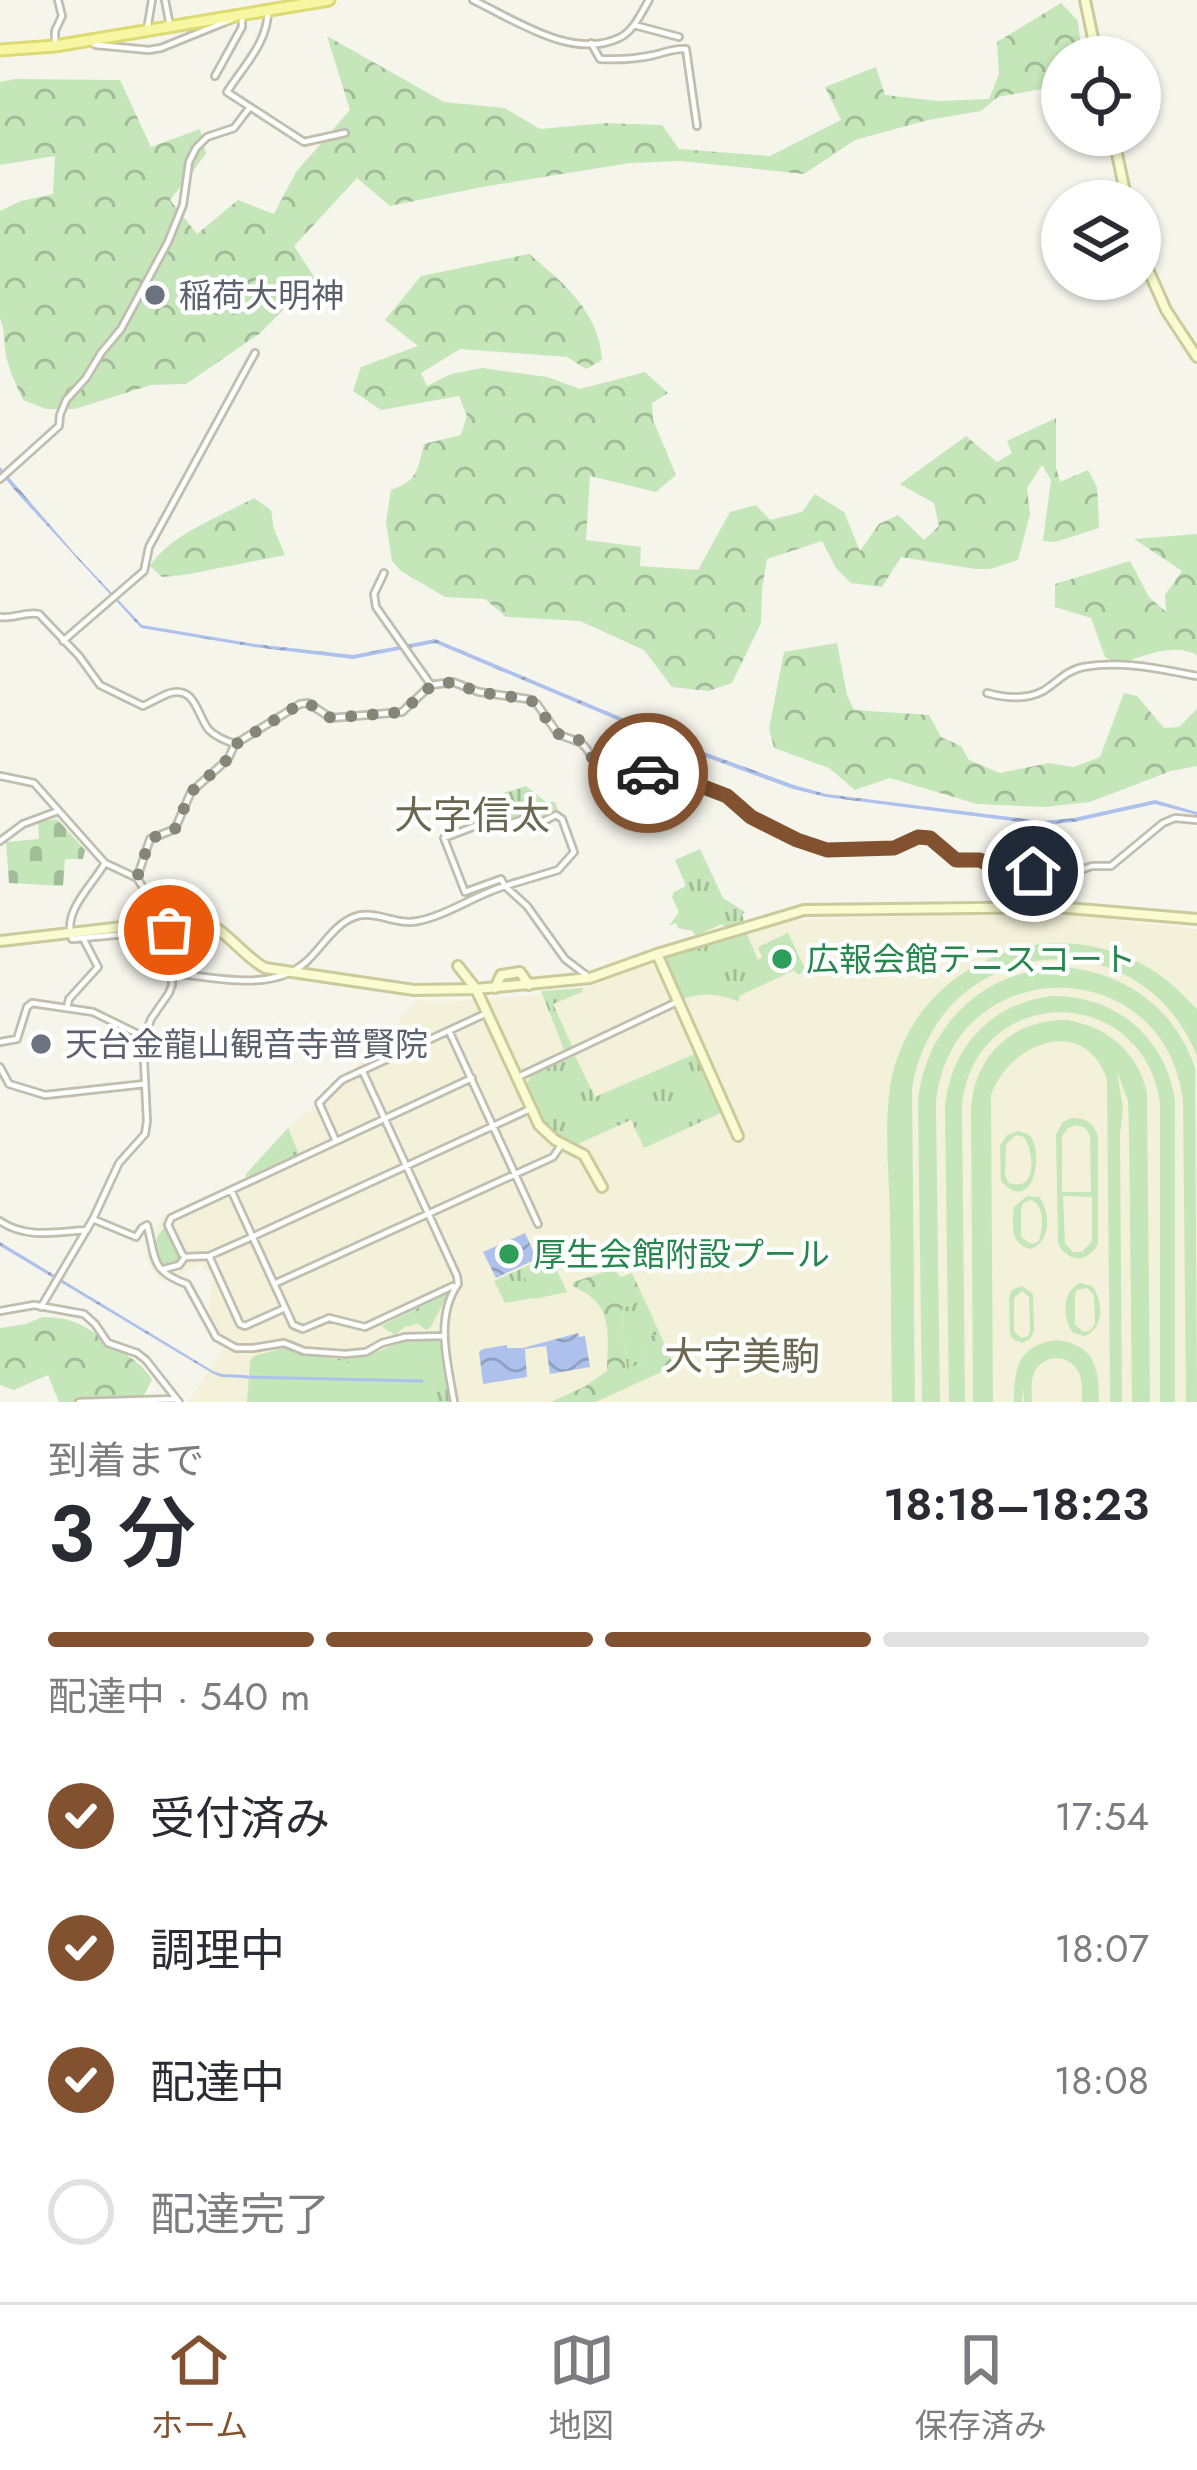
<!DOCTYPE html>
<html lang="ja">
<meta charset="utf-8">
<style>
:root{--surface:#fff;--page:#f2f2f3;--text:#2b2b33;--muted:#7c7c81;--line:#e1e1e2;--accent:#815130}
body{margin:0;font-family:Jost,"Noto Sans JP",sans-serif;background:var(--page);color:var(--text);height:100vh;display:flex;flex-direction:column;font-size:45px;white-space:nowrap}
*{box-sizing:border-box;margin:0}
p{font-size:39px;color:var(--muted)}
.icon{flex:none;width:66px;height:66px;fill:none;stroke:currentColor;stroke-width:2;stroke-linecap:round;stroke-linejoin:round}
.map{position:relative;height:1402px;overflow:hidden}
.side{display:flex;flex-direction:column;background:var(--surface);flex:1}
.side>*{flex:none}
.fabs{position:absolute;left:1041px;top:36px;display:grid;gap:24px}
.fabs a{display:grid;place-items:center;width:120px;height:120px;border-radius:50%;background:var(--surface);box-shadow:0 3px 9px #0004;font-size:60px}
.pin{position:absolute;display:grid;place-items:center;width:102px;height:102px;color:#fff;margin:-51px;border:6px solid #fff;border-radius:50%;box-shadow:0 3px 12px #0007}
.courier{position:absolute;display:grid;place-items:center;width:120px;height:120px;margin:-60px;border:9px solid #815130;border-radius:50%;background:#fff;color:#222;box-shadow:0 3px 15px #0007}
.head em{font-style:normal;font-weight:600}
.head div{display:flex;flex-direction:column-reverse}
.head{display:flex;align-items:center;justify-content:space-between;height:204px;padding:0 48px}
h1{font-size:78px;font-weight:600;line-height:90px}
.bar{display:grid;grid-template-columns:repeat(4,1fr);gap:18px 12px;align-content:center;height:144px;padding:0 48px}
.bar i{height:15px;border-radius:9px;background:var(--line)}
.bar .on{background:var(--accent)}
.bar p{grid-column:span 4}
ol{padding:0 48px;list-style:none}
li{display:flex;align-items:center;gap:36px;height:132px}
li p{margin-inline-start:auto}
li .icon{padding:12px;border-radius:50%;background:var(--accent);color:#fff;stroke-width:4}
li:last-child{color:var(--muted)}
li i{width:66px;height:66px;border:6px solid var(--line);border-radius:50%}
.dock{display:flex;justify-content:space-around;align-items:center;height:168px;border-top:3px solid var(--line);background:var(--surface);font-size:33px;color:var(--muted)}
.dock a{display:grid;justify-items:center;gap:6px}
.dock .on{color:var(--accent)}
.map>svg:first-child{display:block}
.commercial{fill:#f4f1da}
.grass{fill:url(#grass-tufts)}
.forest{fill:url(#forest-crowns)}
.cemetery{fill:url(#cemetery-stones)}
.pitch{fill:#c5e6b8;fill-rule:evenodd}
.water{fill:url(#water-waves)}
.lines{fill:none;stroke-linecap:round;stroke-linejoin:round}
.stream{stroke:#aec1ec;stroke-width:3}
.street-casing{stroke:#c0bfaf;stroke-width:10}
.secondary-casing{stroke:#cacb9b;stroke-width:14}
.primary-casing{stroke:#dcdb73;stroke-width:15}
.street{stroke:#fff;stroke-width:4.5}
.secondary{stroke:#f9fbd0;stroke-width:8}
.primary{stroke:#f7f7a3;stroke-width:9}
.street-bridge-casing{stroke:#c0bfaf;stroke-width:10;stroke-linecap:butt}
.street-bridge{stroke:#fff;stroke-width:4.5}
.done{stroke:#858578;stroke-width:12;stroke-dasharray:0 21.6}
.route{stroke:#815130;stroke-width:15}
.worship-dot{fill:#6b7280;stroke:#fff;stroke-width:4.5}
.leisure-dot{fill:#2e9e5b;stroke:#fff;stroke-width:4.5}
.labels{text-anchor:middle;stroke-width:9;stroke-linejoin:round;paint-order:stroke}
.worship-label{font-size:33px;fill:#5b616d;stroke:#fff;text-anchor:start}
.leisure-label{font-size:33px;fill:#27864d;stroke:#fff;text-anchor:start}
.quarter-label{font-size:39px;fill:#6b6852;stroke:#fff}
</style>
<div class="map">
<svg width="1197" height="1402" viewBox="0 0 1197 1402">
<defs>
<pattern id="grass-tufts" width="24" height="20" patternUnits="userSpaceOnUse" patternTransform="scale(3)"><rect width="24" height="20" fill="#c5e6b8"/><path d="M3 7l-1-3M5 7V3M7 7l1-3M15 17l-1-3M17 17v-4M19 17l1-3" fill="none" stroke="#a2bc97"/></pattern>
<pattern id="forest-crowns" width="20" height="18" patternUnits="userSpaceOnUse" patternTransform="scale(3)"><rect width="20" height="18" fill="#c5e6b8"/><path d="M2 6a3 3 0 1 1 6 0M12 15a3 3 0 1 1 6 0" fill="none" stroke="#a2bc97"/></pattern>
<pattern id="cemetery-stones" width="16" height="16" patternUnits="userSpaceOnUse" patternTransform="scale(3)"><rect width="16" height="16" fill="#c5e6b8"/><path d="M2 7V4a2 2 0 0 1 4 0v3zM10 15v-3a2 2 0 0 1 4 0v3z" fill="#a2bc97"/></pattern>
<pattern id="water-waves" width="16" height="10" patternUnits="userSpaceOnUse" patternTransform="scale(3)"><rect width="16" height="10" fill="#aec1ec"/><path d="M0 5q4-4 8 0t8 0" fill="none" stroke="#909fc0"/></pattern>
</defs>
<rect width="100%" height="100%" fill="#f5f5ec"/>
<path class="commercial" d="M941,915L1084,916L1197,929V1402H189L227,1342L205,1329L213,1278L199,1265L190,1269L177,1280H158L146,1257L162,1216L243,1178L283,1133L347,1077L418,1000L439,1002L567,993L601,982L657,954L744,927L795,920Z"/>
<path class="grass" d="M526,786L546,802H555L559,813L538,824L530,817L513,822L503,793Z
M700,849L723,898L745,912L742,914L744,921L726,928L722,924L696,936L692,931L678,928L676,923L669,926L679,912L672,897L674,892L686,886L675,860Z
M744,927L758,960L762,957L759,947L788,933L806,971L798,974L794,970L739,996V1002C720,993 697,992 679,1001L657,954Z
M583,988L582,992L553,1004L573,1048L565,1052L541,991Z
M697,1053L723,1112L644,1148L631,1120L578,1144C543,1130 544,1121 528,1090L527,1083L531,1076L575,1056L595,1097Z
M288,1128L300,1157L247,1183L246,1174Z
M165,1227L180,1260L167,1268L161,1265C154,1250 152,1240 165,1227Z
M550,1256L567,1292L505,1303L494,1281Z
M449,1293L430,1328L426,1330L417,1323L411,1326H406L395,1335L381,1326Z
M644,1299L660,1334L651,1337L642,1363L627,1370L621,1309Z
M409,1339L443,1342L450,1402H247L250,1361L254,1356L291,1346C315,1359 344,1363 371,1354C384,1350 395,1343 409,1339Z"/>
<path class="forest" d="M1061,3L1078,21L1082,57H1062V85L998,97L981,111L928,120L855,140L804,174L681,161L630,163L482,187L390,206L357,178L294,246L315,278L259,334L186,384L151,385L75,409H46L23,400C16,384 7,367 5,349C3,337 5,329 0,319V211L21,201L53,194L55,156L0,165V82L15,79L120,80L151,147L200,129L206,154L170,200L197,234L238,200L274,214L296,172L350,110L327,36L444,102L504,108L540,129L605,123L662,125L679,149L770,156L841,120L825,87L876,67L885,95L938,101L989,99L999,74L997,42Z
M529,254C564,283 599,312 602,360L586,369L567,357L460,349L421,373L427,386L451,374L482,368L547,377L580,389L645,372L668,393L652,403L653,420L676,475L656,492L590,476L586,540L641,547L640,566L698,570L730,512L756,505L770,520L802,512L815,494L844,512L860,551L879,524L898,515L924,540L939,526L934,503L900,484L966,436L997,462L1012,453L1007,441L1056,418V467L1060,482L1088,470L1097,487L1099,528L1055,542L1043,541L1051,480L1042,465L1027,488L1030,514L1018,560L990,569H975L901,557L882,587L851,583L836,568L822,541L767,559L762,589L761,623L732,683L708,691L672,687L644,650L580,621L506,617L485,599L445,597L401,571L392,561L386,522L391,490C419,480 417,470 424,444L461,435L467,416L459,396L381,410L353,391L361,367L418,346L385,320L421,276Z
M254,498L271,510L274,529L285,555L184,575L162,577L150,566C172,533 220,517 254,498Z
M1197,534V655C1173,642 1144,656 1119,664L1105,657L1091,618L1055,607V584L1130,561L1149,597L1166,612L1165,595L1182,571L1134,539Z
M837,643L847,695L854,710L929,715L941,737L961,746L969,760L1000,773L1049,763L1074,767L1100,757L1124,693L1137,696L1164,728L1179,727L1197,709V766L1171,771L1090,802L1044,807L977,804L890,778L855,790L829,768L774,748L769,729L784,652Z
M613,1269L621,1277L632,1273L644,1299L621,1309L627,1369L642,1363L651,1336L660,1334L674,1366L596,1402H551L584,1387L607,1371C608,1332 614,1303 572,1286L574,1282Z
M42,1317C74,1318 82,1324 106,1341C125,1355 138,1359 152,1379L141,1402H59L48,1375L14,1390L0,1385V1328L26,1324Z"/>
<path class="cemetery" d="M57,819L85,850L83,859H65L63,886L9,883L6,842L39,839L38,822Z"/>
<path class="pitch" d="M788,933L806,971L798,974L794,970L773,980L758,948Z
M1050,943C1093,942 1135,954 1169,982C1179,990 1188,1001 1197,1009V1056C1139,911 936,935 912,1089L915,1402H892C891,1340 891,1278 890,1216C889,1174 884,1128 890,1087C903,1006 970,950 1050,943Z
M1072,968C1131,976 1176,1012 1195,1068L1197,1402H1186L1183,1101C1165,948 949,951 936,1104L940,1402H922L918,1103C925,1021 991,964 1072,968Z
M1052,996C1116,995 1166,1038 1175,1101V1402H1160V1102C1141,981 975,983 962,1105L965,1402H949L945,1108C950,1047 992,1003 1052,996Z
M1067,1020C1108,1027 1136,1051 1147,1091L1150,1402H1132L1129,1134L1128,1101L1117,1072L1123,1108L1120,1135L1122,1402H1110L1107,1079C1084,1013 1009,1043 991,1095L993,1402H973L971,1109C974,1056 1013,1019 1067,1020Z
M1072,1118C1086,1117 1095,1124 1098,1137V1244C1088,1263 1067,1263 1058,1243L1056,1135L1063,1122ZM1077,1125L1085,1128L1090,1135L1091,1192H1062V1136L1068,1128ZM1063,1196L1092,1197V1241L1082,1252H1073L1065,1243Z
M1019,1131C1022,1133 1026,1133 1029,1135C1045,1149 1034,1217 1001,1181L1000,1146L1007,1135ZM1016,1135L1024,1137C1034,1152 1038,1193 1009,1183L1005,1176L1006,1144Z
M1027,1196L1039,1197C1051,1212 1051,1243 1030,1249C1010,1244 1012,1224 1014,1207ZM1031,1200C1045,1205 1044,1229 1038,1242L1031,1244L1021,1237V1209L1023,1203Z
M550,1256L567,1292L534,1299L521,1269Z
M1080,1283L1092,1286C1104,1301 1104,1329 1085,1336L1073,1333C1062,1318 1062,1291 1080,1283ZM1087,1288L1094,1295L1095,1323L1091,1330L1084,1332L1075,1325V1295L1077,1290Z
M1022,1286L1033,1294L1034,1331L1030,1339L1022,1343L1013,1339L1010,1334L1009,1297L1012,1290ZM1022,1291L1029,1297L1030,1331L1028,1336L1021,1338L1014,1331V1298Z
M1057,1340C1095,1345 1099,1368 1099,1402H1082C1082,1392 1083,1380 1078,1371C1069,1354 1044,1354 1035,1371C1030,1380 1032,1392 1032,1402H1024L1023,1387L1022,1402H1014C1014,1368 1018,1345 1057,1340Z
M290,1348L322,1361L343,1360L350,1364L347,1402H254L256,1359Z
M418,1352L423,1356L428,1402H362L366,1398L359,1382L358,1365Z"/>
<path class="water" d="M0,467L76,555L142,625L255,644L353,655L435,639L701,751L794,785L826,794L1043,821L1074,818L1155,800L1197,812V815L1155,804L1074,822L1043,825L826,797L793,789L700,755L435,643L353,659L254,647L141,628L18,494L0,472Z
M525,1233L535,1255L534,1260L496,1278L483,1252Z
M0,1242L213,1371L222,1374L246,1375V1378L221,1377L212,1373L0,1246Z
M578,1333L579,1337L585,1336L590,1367L550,1374L546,1346L525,1349L527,1377L483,1384L479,1352L483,1349L507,1345V1348H523Z"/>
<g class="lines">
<path class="stream" d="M244,1377L422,1381"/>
<g class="street-casing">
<path id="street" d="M165,0L170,26
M473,0C515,20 572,60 619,38C634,31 641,13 649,0
M268,10C268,43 244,65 227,92L304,142L345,133
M634,25L679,37
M147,30L152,0
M91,42L96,45L149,50L161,48L235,18
M591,43L600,59C619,60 636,59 654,55C666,52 674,48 686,49L697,126
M55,46V31L62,16L58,0
M215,76L242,27V14
M0,479L59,426L60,415L66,400L86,378L101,353L121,329L168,242L183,205L189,162L196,148L207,137L234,128L250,107
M384,573L374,594L376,607L431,685
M0,617C14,619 26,611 39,614L79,656L100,685L143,706C152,702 161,696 170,693C196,686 197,716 209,730C216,737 226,741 235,744
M63,641L144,571L149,547L255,353
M987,693C1005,698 1026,700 1043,691C1058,682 1065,671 1083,667C1122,660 1159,669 1197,676
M0,776L34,783L105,863L137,878L158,911
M556,815L562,819L574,852L558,870L505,886L501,879L465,892L444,838L478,825L487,831L530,817L538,824Z
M0,841L23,824L58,811
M137,878L150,839L175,829L191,792L228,759L235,744L300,704L308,703L331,718L402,712L431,685L453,682L479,692L528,699L537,704L558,734C580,744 581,737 594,761L701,786L727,797L751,817L797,840L827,850L894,848L918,837L938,842L956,860H980L1004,873L1061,869L1075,872L1092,866H1111L1163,823L1175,818L1197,820
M172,973C214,977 273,993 307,961C322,947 335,924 354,917C375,909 396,926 418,921C448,915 475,895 505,886L527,906L565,959L590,978
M67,1008L69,999L98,967L84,940
M450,1033L538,1224
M0,1042L17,1039L27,1007L32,1003L93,1012L144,1037
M0,1067L9,1084L45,1095L145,1084
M363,1072L457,1276L458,1284C434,1318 448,1364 454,1402
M516,1078L679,1001
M336,1141L319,1103L342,1080L487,1013
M231,1190L293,1325L303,1329L329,1318L365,1327L453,1286
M95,1220L136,1237L142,1228L147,1225C156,1256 149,1271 187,1284L216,1337L236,1348H253L284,1343L304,1351L345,1354L366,1352L382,1343L405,1337L444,1336
M0,1221C26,1239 57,1232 87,1230
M209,1256L240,1324L245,1326L285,1308
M185,1257L182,1254L168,1225L171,1218L472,1078
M164,1269L179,1265L185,1257L209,1256L252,1237L530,1109
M274,1284L553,1157L562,1144
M41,1307L93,1219L119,1163L145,1134L147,1121L143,1041L151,1019L169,993L172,985V939L169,930L72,939C62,911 92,886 105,863
M0,1311L34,1305L84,1314L95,1324L108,1343L137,1353L146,1360L179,1402
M79,1402L176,1399"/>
</g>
<g class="secondary-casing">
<path id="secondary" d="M1085,0L1097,57
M1113,135L1127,201
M1140,251L1166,310L1197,357
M0,941L192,919C225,924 237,952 265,968L414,990L476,989L590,978L657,954L804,910L1056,907L1197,919
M657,954L738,1136
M458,966L476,989L539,1125L555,1140L584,1155L602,1187
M495,988L501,975L520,972L529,985"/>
</g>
<g class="primary-casing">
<path id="primary" d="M0,50L55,46L329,0"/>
</g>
<use href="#street" class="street"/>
<use href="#secondary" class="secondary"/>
<use href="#primary" class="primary"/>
<g class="street-bridge-casing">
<path id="street-bridge" d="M159,912L169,930"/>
</g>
<use href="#street-bridge" class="street-bridge"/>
</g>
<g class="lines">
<path class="done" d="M169,930L137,878L150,839L175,829L191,792L228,759L236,744L300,704L308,703L331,718L402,712L431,686L453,682L478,692L528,699L537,704L553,730L563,737L578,739L586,748L594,761L648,773"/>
<path class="route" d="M648,773L701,786L727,796L751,817L797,840L827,850L894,848L918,837L930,838L956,860H980L1004,873L1033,871"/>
</g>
<g class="worship-dot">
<circle cx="155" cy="295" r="12"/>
<circle cx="41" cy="1044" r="12"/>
</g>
<g class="leisure-dot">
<circle cx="782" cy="959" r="12"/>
<circle cx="509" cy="1254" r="12"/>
</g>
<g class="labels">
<g class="worship-label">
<text x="179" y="307">稲荷大明神</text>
<text x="65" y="1056">天台金龍山観音寺普賢院</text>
</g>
<g class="leisure-label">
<text x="806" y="971">広報会館テニスコート</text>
<text x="533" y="1266">厚生会館附設プール</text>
</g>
<g class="quarter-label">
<text x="472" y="829">大字信太</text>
<text x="742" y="1370">大字美駒</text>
</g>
</g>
</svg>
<div class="fabs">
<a><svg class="icon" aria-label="locate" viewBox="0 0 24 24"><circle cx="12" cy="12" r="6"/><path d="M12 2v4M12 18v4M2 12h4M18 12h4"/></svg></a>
<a><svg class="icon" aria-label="layers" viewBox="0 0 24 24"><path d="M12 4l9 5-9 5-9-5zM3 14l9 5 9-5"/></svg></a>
</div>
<div class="pin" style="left:169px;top:930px;background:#ea580c"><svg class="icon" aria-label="bag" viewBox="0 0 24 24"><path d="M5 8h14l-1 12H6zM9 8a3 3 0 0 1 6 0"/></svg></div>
<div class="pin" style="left:1033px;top:871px;background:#1f2937"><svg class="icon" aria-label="home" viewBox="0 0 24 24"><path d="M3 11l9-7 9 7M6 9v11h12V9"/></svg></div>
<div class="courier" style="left:648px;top:773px"><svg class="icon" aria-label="car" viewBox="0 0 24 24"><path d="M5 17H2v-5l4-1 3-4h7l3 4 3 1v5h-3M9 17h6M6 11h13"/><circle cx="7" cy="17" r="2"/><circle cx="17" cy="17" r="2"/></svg></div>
</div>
<section class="side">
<div class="head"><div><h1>3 分</h1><p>到着まで</p></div><em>18:18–18:23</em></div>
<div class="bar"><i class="on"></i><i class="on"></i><i class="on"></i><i></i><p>配達中 · 540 m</p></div>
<ol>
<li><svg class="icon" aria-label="check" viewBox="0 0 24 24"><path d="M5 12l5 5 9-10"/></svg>受付済み<p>17:54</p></li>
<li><svg class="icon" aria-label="check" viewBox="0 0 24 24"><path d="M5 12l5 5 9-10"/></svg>調理中<p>18:07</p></li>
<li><svg class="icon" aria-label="check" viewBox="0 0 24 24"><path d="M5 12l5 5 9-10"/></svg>配達中<p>18:08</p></li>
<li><i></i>配達完了</li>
</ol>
</section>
<nav class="dock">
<a class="on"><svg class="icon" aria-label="home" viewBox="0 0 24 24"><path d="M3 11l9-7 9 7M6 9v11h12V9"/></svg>ホーム</a>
<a><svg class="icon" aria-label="map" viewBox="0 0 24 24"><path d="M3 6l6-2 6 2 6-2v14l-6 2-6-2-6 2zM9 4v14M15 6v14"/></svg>地図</a>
<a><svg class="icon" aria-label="saved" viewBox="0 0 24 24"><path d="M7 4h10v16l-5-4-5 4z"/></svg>保存済み</a>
</nav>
